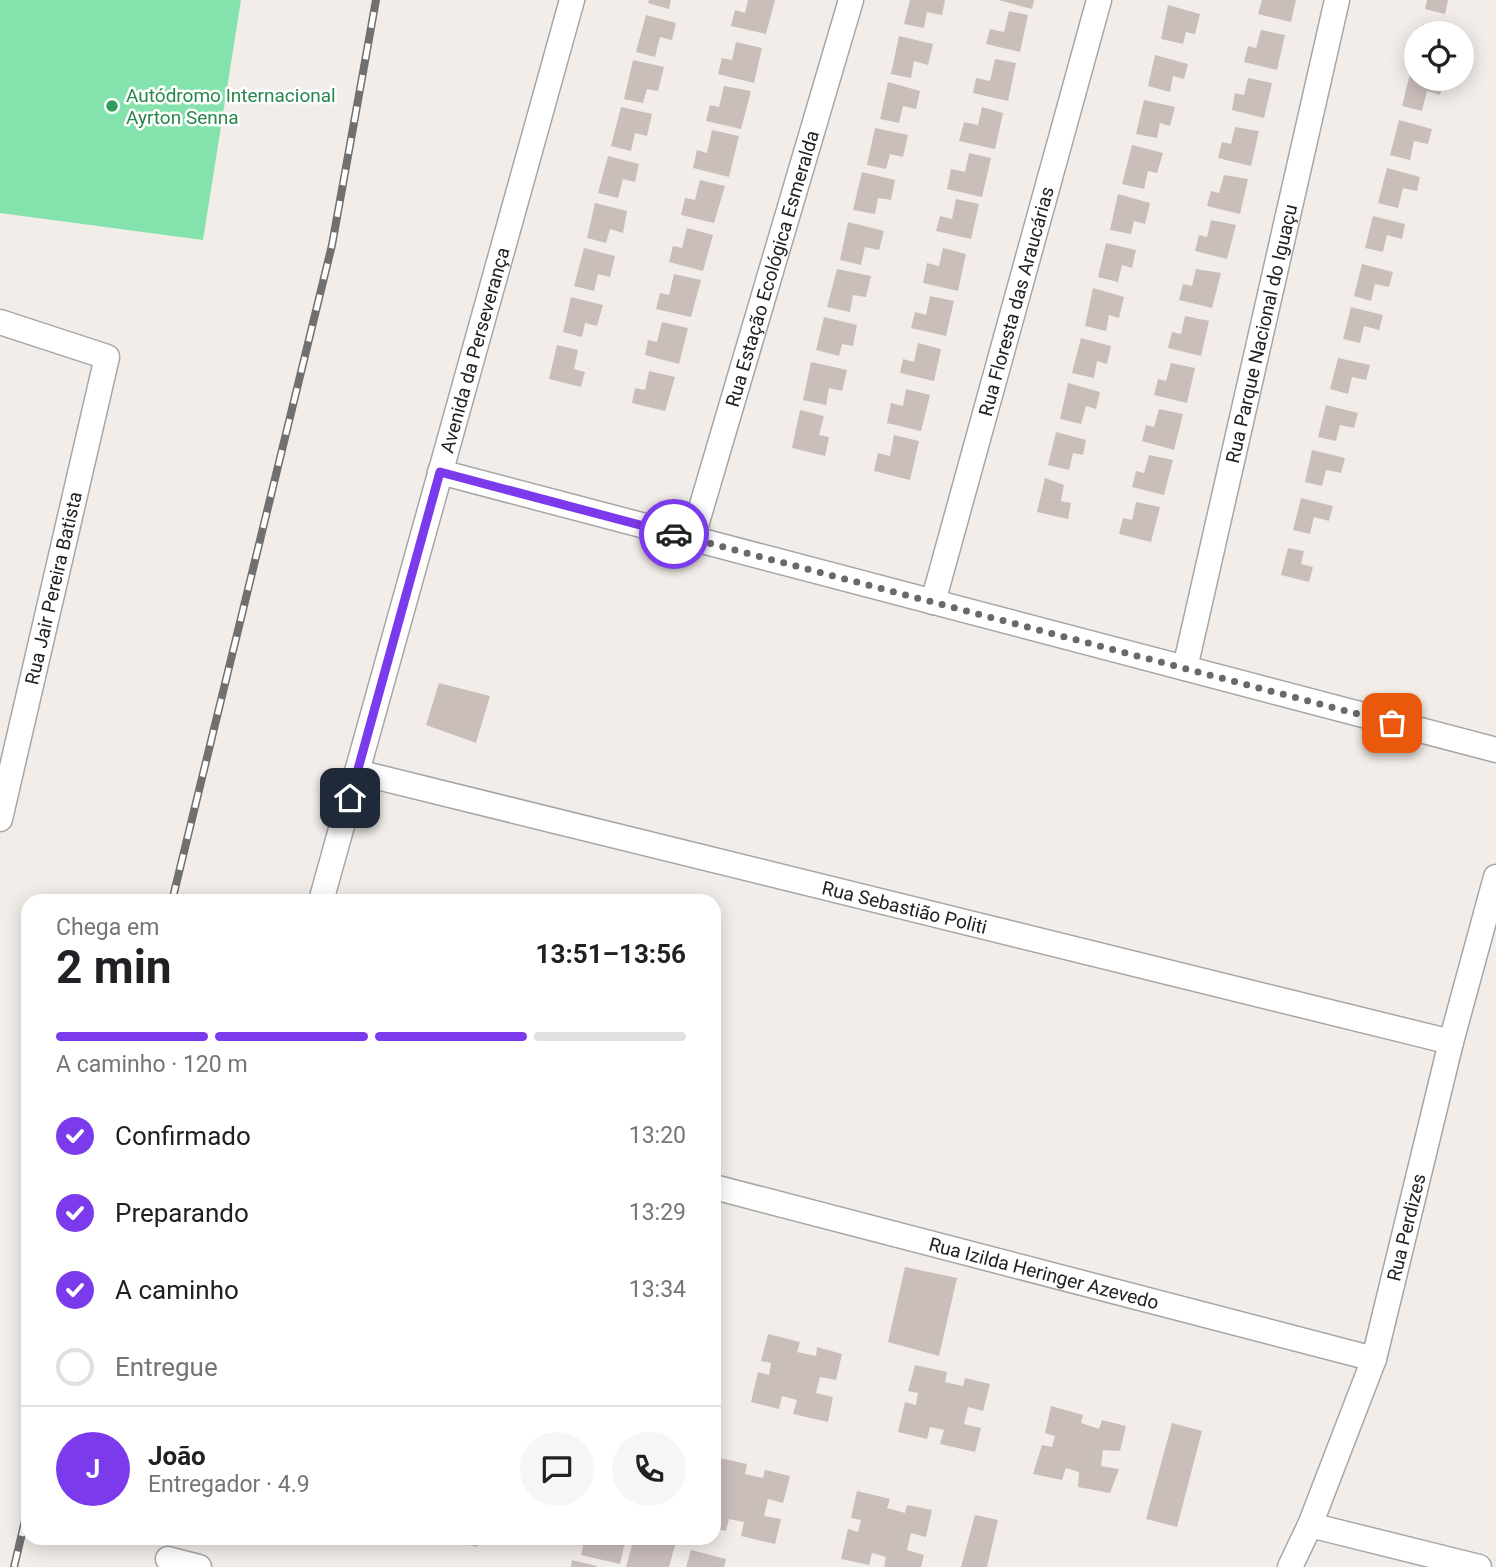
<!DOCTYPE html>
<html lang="pt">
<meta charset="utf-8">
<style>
:root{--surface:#fff;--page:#f6f6f6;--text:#202124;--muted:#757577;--line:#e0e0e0;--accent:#7c3aed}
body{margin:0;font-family:Roboto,sans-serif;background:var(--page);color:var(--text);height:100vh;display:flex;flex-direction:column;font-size:26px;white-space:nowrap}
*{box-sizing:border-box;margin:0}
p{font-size:23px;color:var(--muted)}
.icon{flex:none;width:38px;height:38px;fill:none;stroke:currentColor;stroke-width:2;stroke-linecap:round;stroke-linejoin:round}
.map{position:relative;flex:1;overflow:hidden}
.sheet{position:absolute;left:21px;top:894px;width:700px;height:651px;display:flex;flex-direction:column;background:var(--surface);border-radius:21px;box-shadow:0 4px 18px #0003}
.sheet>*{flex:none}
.controls{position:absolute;left:1404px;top:21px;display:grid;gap:14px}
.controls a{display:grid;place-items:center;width:70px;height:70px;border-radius:50%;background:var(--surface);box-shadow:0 4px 18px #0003;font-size:35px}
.pin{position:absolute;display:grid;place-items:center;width:60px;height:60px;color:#fff;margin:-30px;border-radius:14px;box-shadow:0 4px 10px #0006}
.courier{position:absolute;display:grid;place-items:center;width:70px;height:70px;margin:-35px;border:5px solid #7c3aed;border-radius:50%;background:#fff;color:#222;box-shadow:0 2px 9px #0007}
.headline em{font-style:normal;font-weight:700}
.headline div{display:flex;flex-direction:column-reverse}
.headline{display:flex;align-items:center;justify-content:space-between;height:119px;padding:0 35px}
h1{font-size:46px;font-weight:700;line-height:52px}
.bar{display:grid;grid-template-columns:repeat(4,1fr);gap:10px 7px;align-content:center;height:84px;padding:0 35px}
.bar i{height:9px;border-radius:5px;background:var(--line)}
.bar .current{background:var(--accent)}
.bar p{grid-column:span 4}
.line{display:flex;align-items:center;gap:18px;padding:0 35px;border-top:2px solid var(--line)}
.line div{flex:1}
.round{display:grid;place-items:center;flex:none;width:74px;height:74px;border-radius:37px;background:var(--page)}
ol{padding:0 35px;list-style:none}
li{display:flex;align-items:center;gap:21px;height:77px}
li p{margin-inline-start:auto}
li .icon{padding:7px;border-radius:50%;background:var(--accent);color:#fff;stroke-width:4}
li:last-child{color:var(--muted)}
li i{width:38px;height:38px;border:4px solid var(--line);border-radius:50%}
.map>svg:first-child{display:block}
.pitch{fill:#84e3ac}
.building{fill:#cabebb}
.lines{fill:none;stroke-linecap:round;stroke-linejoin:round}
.street-casing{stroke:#a6a6a6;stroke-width:27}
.street{stroke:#fff;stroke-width:24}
.rail-casing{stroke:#707070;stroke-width:8}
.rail{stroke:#fff;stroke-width:5;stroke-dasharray:16;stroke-linecap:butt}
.done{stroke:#6b6967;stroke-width:7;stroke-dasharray:0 12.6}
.route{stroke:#7c3aed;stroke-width:9}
.leisure-dot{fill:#2e9e5b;stroke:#fff;stroke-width:2.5}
.labels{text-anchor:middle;stroke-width:5;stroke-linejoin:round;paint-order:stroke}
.leisure-label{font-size:19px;fill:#27864d;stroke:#fff;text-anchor:start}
.street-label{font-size:19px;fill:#222;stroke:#fff}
</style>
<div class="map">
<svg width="1496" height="1567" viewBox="0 0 1496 1567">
<rect width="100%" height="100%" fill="#f2ede8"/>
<path class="pitch" d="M0,0H241L203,240L0,213Z"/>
<path class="building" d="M649,0H671L669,9L648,3Z
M748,0H775L766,34L731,26L735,10L745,13Z
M910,0H945L942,15L927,12L924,28L904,24Z
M998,0H1034L1032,9Z
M1262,0H1296L1291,22L1258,14Z
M1427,0H1448L1445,14L1425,9Z
M1168,5L1200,14L1195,34L1186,32L1183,44L1161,39Z
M1009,11L1028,15L1020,52L986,44L990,29L1004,32Z
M646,15L676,23L672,40L660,37L655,57L636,52Z
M1423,24L1454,32V33H1420Z
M1261,30L1285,35L1277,70L1244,62L1248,46L1256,48Z
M899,36L933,44L928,65L914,61L911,78L891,74Z
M736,42L762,48L754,83L718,74L722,58L732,60Z
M1155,55L1188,64L1184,79L1173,76L1170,92L1148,86Z
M995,59L1016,63L1008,101L973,93L976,78L990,81Z
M633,60L664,67L658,91L647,89L643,103L624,99Z
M1411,70L1416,72V79H1444L1440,95L1427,91L1422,111L1402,106Z
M1248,78L1272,83L1264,118L1232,110L1235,93L1244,95Z
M888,82L920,91L916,109L903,106L899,123L880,119Z
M724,86L751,91L741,129L706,121L710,105L719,107Z
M1144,100L1175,107L1170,126L1160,123L1157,138L1136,134Z
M621,107L652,114L647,136L635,133L631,151L611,146Z
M982,107L1003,113L995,149L959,141L964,122L978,125Z
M1399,120L1432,129L1428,144L1414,141L1410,160L1390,155Z
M1235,127L1259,131L1251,166L1218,158L1222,142L1231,144Z
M875,128L908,135L903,157L890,154L886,169L867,165Z
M712,130L739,136L729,177L693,168L697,150L707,153Z
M1132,145L1163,153L1157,173L1148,171L1144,189L1122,184Z
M969,153L991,158L982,197L947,189L951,169L965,172Z
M608,156L639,164L635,182L623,179L618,198L598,193Z
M1387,168L1420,177L1417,191L1403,188L1398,208L1378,203Z
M862,172L895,180L891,200L878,198L875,214L853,210Z
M1224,175L1248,179L1240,214L1207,206L1211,191L1219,193Z
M700,180L725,186L714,223L681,215L685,198L695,200Z
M1118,194L1150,203L1145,224L1134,221L1131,234L1110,230Z
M956,199L979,204L971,239L936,231L940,216L952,219Z
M595,203L627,211L623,233L610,229L606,243L587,238Z
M1373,216L1405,224L1402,239L1387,235L1383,252L1365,248Z
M1211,220L1236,225L1227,259L1195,251L1199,235L1207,237Z
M848,222L884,231L879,250L865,247L861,265L840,260Z
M687,228L713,235L703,271L669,262L673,246L682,248Z
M1106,243L1136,250L1132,268L1122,265L1118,282L1098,277Z
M584,248L615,256L610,277L598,274L594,291L574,286Z
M943,248L966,254L958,291L923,283L927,263L939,266Z
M1362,264L1393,272L1389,287L1375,284L1371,301L1354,296Z
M837,269L871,276L866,297L853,295L850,312L827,307Z
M1196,269L1221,273L1212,308L1179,300L1183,284L1192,286Z
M674,274L701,280L691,317L656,309L660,293L669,295Z
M1093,288L1124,297L1119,318L1109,315L1106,331L1085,326Z
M930,296L954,301L946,336L911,328L915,312L926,315Z
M571,297L603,305L597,326L585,323L582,337L563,332Z
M1351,307L1383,315L1379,330L1364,326L1360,343L1343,339Z
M1185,316L1209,321L1201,356L1168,348L1172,332L1181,334Z
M824,317L857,325L853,346L842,344L839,356L816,350Z
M662,322L688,328L679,364L645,355L648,340L657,342Z
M1081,338L1111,346L1107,364L1097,361L1094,378L1072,373Z
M918,343L941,349L934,381L900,373L903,359L914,362Z
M557,345L578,350L574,369L585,372L581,387L549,379Z
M1338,358L1370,365L1366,380L1352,377L1348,394L1330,389Z
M811,362L847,370L842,391L829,388L826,405L803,400Z
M1171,363L1195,368L1187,403L1154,395L1158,379L1166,381Z
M649,371L675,377L665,411L632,403L635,388L645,390Z
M1068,383L1100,392L1096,409L1086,406L1081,424L1060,419Z
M906,389L930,395L921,431L887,423L891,403L903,406Z
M1326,405L1358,413L1354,428L1340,425L1336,441L1318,437Z
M1159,409L1183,414L1174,450L1142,441L1146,425L1154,427Z
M800,410L824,416L819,435L829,437L825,456L792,448Z
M1056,432L1086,440L1083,455L1073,453L1069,470L1048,465Z
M894,435L919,441L910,480L874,471L878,453L890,456Z
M1312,450L1345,458L1341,473L1326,470L1322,486L1305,482Z
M1149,455L1173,460L1164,495L1132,487L1136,471L1144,473Z
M1045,478L1064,485L1061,501L1071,503L1068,519L1037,512Z
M1301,498L1333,506L1329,521L1314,517L1310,534L1293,530Z
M1136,502L1160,507L1151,542L1119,534L1123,518L1132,520Z
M1288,548L1304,551L1301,564L1313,567L1309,582L1281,575Z
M439,683L490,696L476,743L426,725Z
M905,1267L957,1278L939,1356L888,1342Z
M768,1334L800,1342L797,1352L816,1356L817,1347L842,1354L836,1380L820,1377L816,1393L833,1397L828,1422L793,1414L797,1400L782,1396L779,1409L751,1402L758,1372L769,1375L771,1363L761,1361Z
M915,1365L947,1372L945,1382L963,1386L965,1378L990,1384L983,1411L968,1407L964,1424L981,1428L975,1452L940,1444L944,1430L930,1427L927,1439L898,1432L905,1402L916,1405L918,1393L908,1391Z
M1051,1406L1083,1415L1081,1423L1099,1429L1102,1420L1126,1426L1120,1451L1103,1450L1101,1466L1119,1469L1110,1493L1078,1487L1079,1472L1066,1468L1062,1480L1033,1474L1042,1445L1052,1447L1055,1436L1045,1433Z
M1172,1423L1202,1431L1177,1527L1146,1519Z
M715,1457L747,1464L745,1474L763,1478L765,1470L790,1476L783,1503L768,1499L764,1516L781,1519L775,1544L741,1536L744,1522L729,1519L726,1531L714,1528V1497L718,1486L714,1484Z
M857,1491L890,1499L887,1508L905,1513L907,1505L932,1510L926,1537L911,1533L907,1550L924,1555L921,1567H884L886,1557L872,1553L869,1565L841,1559L848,1529L858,1532L861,1520L851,1518Z
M975,1515L998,1520L987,1567H961Z
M455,1538H480L477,1547L455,1541Z
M585,1538H626L620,1564L581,1555Z
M634,1538H677L669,1567H626Z
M691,1550L726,1559L724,1567H686Z
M572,1560L597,1566V1567H571Z"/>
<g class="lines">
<g class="street-casing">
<g id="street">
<path d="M0,322L107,357L0,819"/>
<path d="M440,472L1496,750"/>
<path id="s1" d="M692,539L851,0"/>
<path id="s2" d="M933,602L1099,0"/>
<path id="s3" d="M1185,668L1337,0"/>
<path id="s4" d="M357,772L1451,1042"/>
<path id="s5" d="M321,901L572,0"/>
<path id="s6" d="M714,1187L1374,1359"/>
<path d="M1310,1525L1479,1567"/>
<path d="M168,1559L199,1567"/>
<path id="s7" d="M1290,1567L1310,1525L1374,1359L1451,1042L1496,877"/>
</g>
</g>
<use href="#street" class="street"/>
<g class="rail-casing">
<path id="rail" d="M172,901L332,245L376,0
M14,1567L28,1508"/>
</g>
<use href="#rail" class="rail"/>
</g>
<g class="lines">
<path class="done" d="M674,534L1392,723"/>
<path class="route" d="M350,798L440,472L674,534"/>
</g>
<circle class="leisure-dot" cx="112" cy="106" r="7"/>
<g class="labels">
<g class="leisure-label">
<text x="126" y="102">Autódromo Internacional<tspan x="126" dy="22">Ayrton Senna</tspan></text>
</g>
<g class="street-label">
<text dy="7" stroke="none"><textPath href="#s1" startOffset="282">Rua Estação Ecológica Esmeralda</textPath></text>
<text dy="7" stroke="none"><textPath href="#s2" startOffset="312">Rua Floresta das Araucárias</textPath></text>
<text dy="7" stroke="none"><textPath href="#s3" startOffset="343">Rua Parque Nacional do Iguaçu</textPath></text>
<text dy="7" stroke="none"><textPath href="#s5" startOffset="572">Avenida da Perseverança</textPath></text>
<text transform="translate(53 588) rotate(-77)" y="7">Rua Jair Pereira Batista</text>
<text dy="7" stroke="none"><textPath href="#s4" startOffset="564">Rua Sebastião Politi</textPath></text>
<text dy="7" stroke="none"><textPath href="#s7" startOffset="360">Rua Perdizes</textPath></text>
<text dy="7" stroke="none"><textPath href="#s6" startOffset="341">Rua Izilda Heringer Azevedo</textPath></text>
</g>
</g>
</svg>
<div class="controls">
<a><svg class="icon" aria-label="locate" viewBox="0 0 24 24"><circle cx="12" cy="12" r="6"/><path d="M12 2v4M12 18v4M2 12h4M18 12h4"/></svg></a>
</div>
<div class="pin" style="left:1392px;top:723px;background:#ea580c"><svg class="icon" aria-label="bag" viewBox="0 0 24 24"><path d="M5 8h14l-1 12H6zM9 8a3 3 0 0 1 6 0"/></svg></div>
<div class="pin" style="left:350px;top:798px;background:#1f2937"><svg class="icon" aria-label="home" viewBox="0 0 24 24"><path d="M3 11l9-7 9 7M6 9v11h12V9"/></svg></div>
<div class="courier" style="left:674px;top:534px"><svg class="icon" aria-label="car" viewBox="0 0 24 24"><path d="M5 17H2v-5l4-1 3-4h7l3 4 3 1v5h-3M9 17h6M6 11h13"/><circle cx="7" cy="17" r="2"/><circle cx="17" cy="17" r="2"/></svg></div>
<section class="sheet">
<div class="headline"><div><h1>2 min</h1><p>Chega em</p></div><em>13:51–13:56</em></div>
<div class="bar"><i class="current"></i><i class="current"></i><i class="current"></i><i></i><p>A caminho · 120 m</p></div>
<ol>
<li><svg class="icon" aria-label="check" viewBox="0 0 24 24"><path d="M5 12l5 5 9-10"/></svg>Confirmado<p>13:20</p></li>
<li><svg class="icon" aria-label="check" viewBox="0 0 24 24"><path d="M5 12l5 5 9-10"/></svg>Preparando<p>13:29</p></li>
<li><svg class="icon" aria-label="check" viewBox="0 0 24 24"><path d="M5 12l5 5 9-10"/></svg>A caminho<p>13:34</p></li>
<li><i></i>Entregue</li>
</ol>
<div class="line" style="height:126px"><b class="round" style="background:var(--accent);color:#fff">J</b><div><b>João</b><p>Entregador · 4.9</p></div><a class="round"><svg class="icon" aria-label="chat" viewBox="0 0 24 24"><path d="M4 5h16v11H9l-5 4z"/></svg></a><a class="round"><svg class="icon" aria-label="phone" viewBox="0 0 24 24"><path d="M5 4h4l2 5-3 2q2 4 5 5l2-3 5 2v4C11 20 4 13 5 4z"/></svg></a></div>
</section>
</div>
